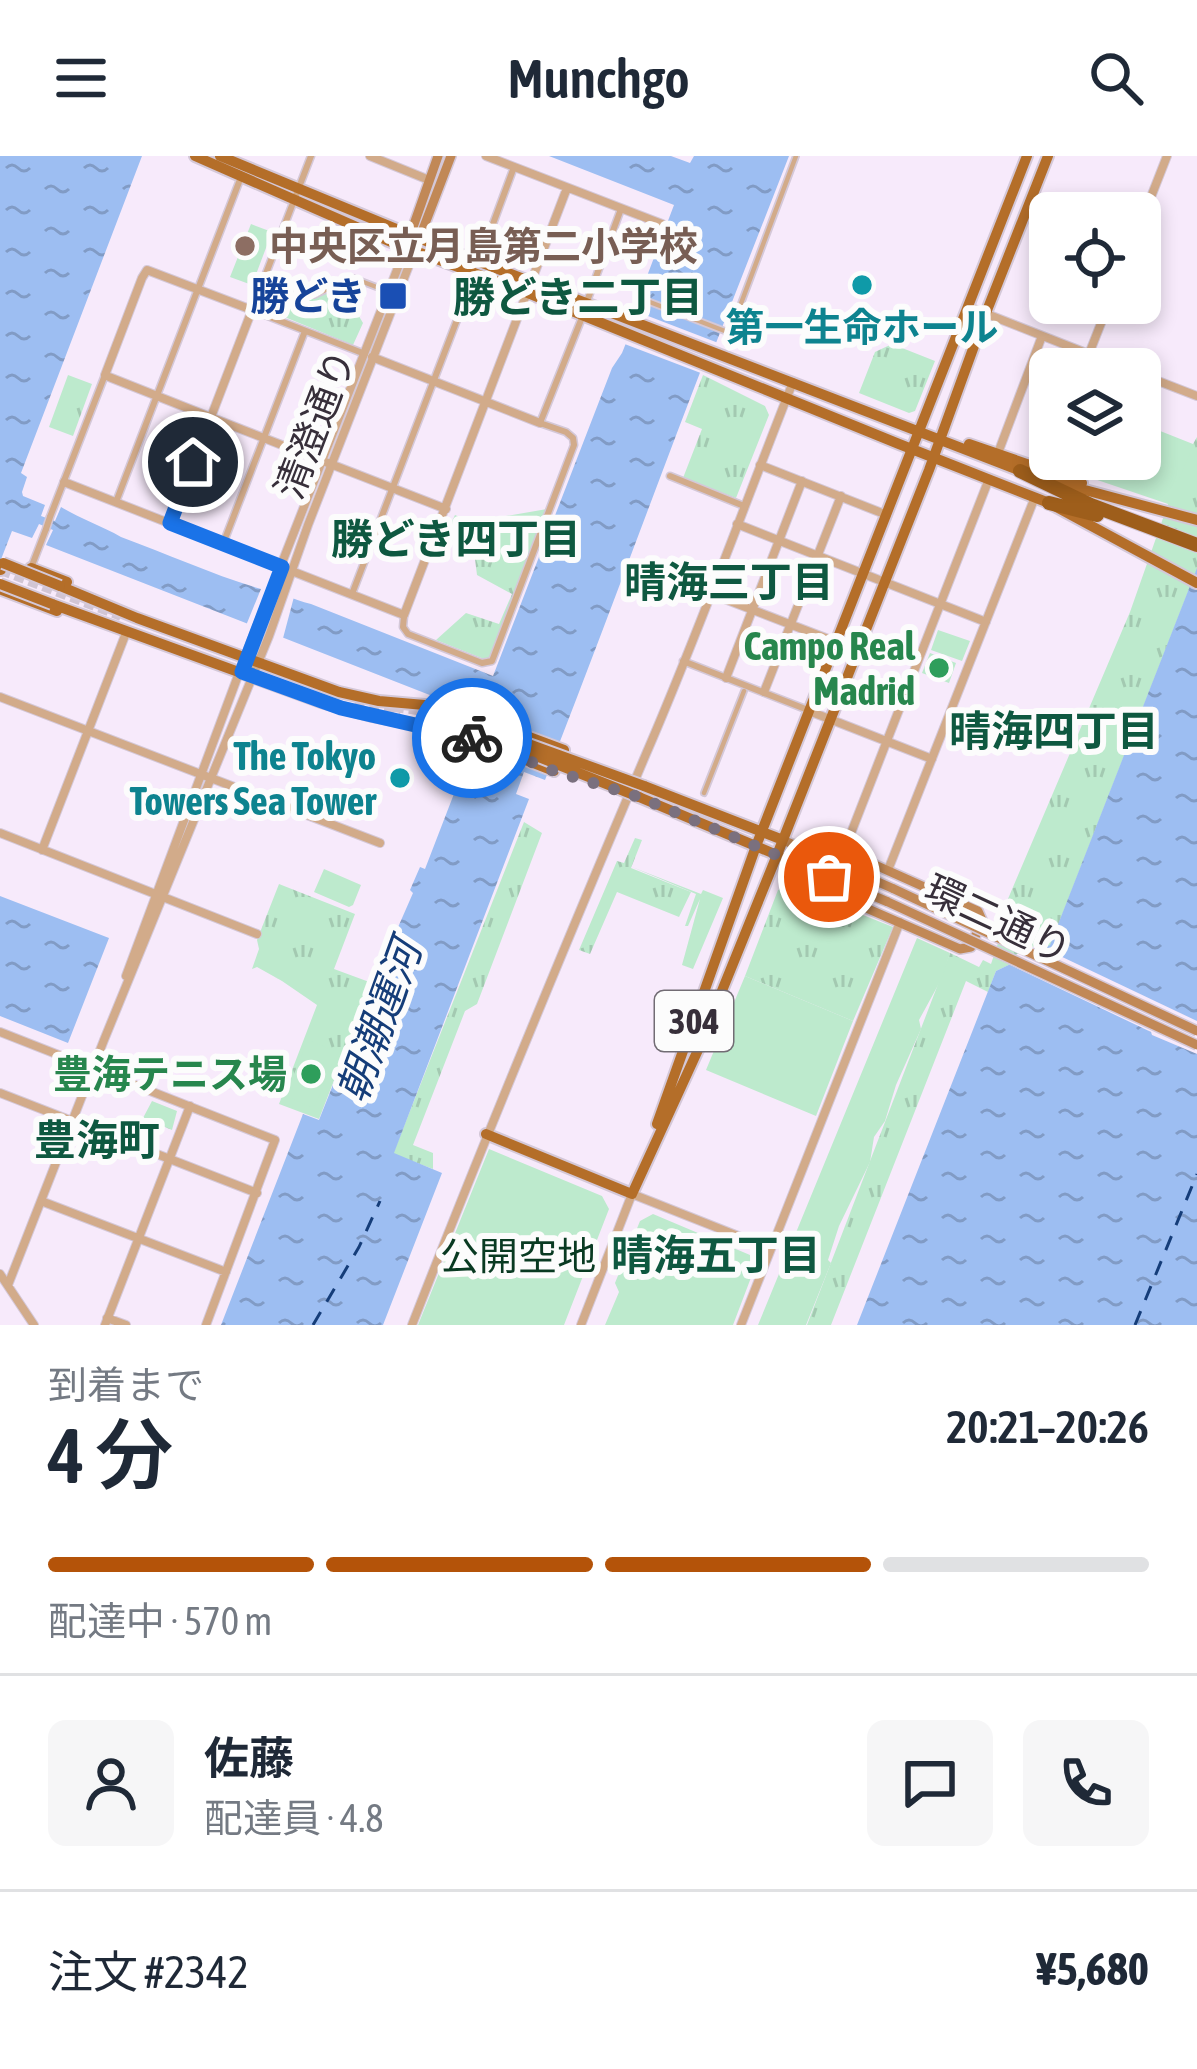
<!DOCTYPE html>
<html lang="ja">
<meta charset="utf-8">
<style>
:root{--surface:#fff;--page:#f6f6f7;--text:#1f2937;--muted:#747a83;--line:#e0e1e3;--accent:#b45309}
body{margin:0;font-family:"Asap Condensed","Noto Sans JP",sans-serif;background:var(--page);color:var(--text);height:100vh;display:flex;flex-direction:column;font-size:45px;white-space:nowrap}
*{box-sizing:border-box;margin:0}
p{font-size:39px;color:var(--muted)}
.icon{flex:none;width:66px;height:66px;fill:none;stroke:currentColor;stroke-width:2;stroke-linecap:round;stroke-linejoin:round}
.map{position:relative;height:1169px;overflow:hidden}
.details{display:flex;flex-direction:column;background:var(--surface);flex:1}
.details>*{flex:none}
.buttons{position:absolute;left:1029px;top:36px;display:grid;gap:24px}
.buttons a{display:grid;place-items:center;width:132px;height:132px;border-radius:18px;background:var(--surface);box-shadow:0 6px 18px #0003;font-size:60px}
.pin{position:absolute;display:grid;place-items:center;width:102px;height:102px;color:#fff;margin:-51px;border:6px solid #fff;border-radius:50%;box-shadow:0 3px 12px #0007}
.courier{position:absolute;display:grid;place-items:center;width:120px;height:120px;margin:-60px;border:9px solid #1a73e8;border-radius:50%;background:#fff;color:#222;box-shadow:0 3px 15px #0007}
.headline em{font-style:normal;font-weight:600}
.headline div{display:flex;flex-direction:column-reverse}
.headline{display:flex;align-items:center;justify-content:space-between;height:204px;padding:0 48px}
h1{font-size:78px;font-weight:600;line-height:90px}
.bar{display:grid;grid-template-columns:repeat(4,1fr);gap:18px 12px;align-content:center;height:144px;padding:0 48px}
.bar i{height:15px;border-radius:9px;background:var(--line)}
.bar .on{background:var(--accent)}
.bar p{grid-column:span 4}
.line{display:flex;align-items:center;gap:30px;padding:0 48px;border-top:3px solid var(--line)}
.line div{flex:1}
.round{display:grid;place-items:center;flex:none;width:126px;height:126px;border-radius:18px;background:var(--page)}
header{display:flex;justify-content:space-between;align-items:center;height:156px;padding:0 48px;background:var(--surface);font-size:54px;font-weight:600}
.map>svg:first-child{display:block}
.grass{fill:url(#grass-tufts)}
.garden{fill:#bdeacd}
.water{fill:url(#water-ripples)}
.pier{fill:#f7eafb}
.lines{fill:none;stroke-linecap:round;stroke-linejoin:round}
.canal{stroke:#9dbef2;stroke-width:6}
.ferry{stroke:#153d79;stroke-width:3;stroke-dasharray:15 12;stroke-linecap:butt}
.primary-tunnel{stroke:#d1c5d4;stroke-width:10;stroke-dasharray:10 5;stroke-linecap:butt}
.pedestrian-casing{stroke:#d4c8d8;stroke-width:8}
.minor-casing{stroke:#d4c8d8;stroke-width:9}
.tertiary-casing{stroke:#d4c8d8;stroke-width:10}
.secondary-casing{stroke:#d4c8d8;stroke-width:12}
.primary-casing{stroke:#d4c8d8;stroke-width:14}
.motorway-casing{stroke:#d4c8d8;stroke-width:16}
.pedestrian{stroke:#d2ab8a;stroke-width:4.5}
.minor{stroke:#d2ab8a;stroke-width:6}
.tertiary{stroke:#d2ab8a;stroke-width:8}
.secondary{stroke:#c18856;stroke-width:9}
.primary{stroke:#b46e29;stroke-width:10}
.motorway{stroke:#9e5e1b;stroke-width:14}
.minor-bridge-casing{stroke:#d4c8d8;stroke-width:9;stroke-linecap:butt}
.secondary-bridge-casing{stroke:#d4c8d8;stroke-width:12;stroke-linecap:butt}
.primary-bridge-casing{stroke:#d4c8d8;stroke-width:14;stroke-linecap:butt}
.minor-bridge{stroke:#d2ab8a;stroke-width:6}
.secondary-bridge{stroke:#c18856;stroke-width:9}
.primary-bridge{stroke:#b46e29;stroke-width:10}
.done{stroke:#7a707e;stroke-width:12;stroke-dasharray:0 21.6}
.route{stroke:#1a73e8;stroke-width:15}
.education-dot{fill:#8d6e63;stroke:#fcfcfc;stroke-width:4.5}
.culture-dot{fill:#0f9aa8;stroke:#fcfcfc;stroke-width:4.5}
.transit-dot{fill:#1a4fb4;stroke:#fcfcfc;stroke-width:4.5}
.leisure-dot{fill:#2e9e5b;stroke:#fcfcfc;stroke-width:4.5}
.labels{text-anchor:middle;stroke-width:12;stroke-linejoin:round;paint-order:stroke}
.shield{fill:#fcfcfc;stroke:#726c74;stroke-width:3}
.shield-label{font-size:36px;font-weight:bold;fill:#372f3a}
.education-label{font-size:39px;font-weight:bold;fill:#785e54;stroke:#fcfcfc;text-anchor:start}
.transit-label{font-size:39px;font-weight:bold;fill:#164399;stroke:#fcfcfc;text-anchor:end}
.culture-label{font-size:39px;font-weight:bold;fill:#0d838f;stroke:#fcfcfc}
.street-label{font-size:39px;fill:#372f3a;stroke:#fcfcfc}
.leisure-label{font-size:39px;font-weight:bold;fill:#27864d;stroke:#fcfcfc;text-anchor:end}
.park-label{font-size:39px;fill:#093a22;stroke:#fcfcfc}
.neighbourhood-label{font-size:42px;font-weight:bold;fill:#0e5840;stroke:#fcfcfc}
.water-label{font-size:42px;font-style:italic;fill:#153d79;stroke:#fcfcfc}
</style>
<header><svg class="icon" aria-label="menu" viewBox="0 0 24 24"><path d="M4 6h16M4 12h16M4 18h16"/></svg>Munchgo<svg class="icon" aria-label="search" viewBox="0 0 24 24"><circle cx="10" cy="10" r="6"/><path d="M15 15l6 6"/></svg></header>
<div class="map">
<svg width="1197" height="1169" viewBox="0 0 1197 1169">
<defs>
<pattern id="grass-tufts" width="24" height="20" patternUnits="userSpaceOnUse" patternTransform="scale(3)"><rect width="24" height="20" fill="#bdeacd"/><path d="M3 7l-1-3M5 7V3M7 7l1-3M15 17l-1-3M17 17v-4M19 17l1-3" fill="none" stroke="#a3c9b1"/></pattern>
<pattern id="water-ripples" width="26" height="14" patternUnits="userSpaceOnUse" patternTransform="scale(3)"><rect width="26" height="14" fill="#9dbef2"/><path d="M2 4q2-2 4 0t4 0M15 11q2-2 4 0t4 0" fill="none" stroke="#819bc5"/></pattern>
</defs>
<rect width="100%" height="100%" fill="#f7eafb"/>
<path class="grass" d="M270,125L314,142L341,130L363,167L353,189L260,151Z
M892,188L935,205L915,255L909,257L859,237L875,196Z
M68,219L92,228L73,280L49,271Z
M703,219L765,250L769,259L736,342L683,322L702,273L685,266Z
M1140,267L1193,288L1197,281V413L1050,790L996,815L988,836L966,825L831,1169H807L950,797L979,811L983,804L991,808L1007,760L1002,757L1130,456L1168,348L1062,312L1059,303H1140Z
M547,353L489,505L436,484L466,457L499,468L512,438L477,419L473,387L441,388L455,359L480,370L483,364Z
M524,666L542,677L477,848L465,855L413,989L433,997V1013L393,998Z
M635,682L642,684L631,712L691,736L679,761L617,736L590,798L579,794L617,705L624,707Z
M324,713L361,729L353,749L349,751L314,736Z
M279,728L355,758L334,813L372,827L319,963L279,948L317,849L282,825L257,811L252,813L259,793L257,784Z
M788,729L893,771L853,865L745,820L778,734Z
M152,945L177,955L172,974L143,962Z"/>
<path class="garden" d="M251,68L272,76L252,129L230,121Z
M1140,269L1193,290L1179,323L1166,334L1156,333L1117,318L1122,303H1140Z
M938,474L970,485L962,505L931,494Z
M930,497L956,507L949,527L922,517Z
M632,711L701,738L703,734L723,742L693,813L682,809L700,743L688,770H685L696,738Z
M917,782L950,797L942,822L919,864L921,873L896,929L885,965L874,981L870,1006L839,1070L828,1104L831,1107L806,1169H758Z
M745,820L853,865L816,960L706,914Z
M308,884L337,896L314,952L285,940Z
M489,993L602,1040L609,1053L564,1169H418Z
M653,1058L750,1099L755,1111L733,1169H605L619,1136L615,1127L640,1065Z"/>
<path class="water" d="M0,0H142L21,317L27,321L22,336L23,340L45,349L41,360L55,365L61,351C79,362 102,370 121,381C176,401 228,426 284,439C293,442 302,446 311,448L493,520L612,212L622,197L646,137L644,128L674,49L549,0H671L690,7L694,0H789L716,187L706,201C651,344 601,481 545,624L524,616L516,638L529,643L394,997L442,1017L383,1169H221L303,958L319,964L371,833L413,737L410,734L420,711L425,713L462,617L478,622L486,601L466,593L480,560L472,551L445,545L46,389L53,374L39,368L32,382L12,375L0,406Z
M1197,412V1169H857L996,815L1050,789Z
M0,740L109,782L68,887L0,860Z"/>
<path class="pier" d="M635,155L721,188L706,219L622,187Z
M263,428L295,437L282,486L245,472Z
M1037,789L1197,865V898L1152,879L1151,876L1002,805Z"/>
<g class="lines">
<path class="canal" d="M496,634L508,602"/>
<path class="ferry" d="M313,1169L359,1091L380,1045
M1135,1169L1197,1018"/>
<path class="primary-tunnel" d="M1,414L121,460
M354,551L400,559
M394,551L433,556L471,567"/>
<g class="pedestrian-casing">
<path id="pedestrian" d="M265,121L314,139L353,122L379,132
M637,157L642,143L730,177L796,0
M704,637L744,535"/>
</g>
<g class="minor-casing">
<path id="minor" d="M311,0L252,154L365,198
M480,103L514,11
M586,148L621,53
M670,320L744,350
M116,346L241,21
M50,361L105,219
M223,388L305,175
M31,412L46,373
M352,438L475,117
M404,460L403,471L408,478L482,507L492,505L574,289L573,282L566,276L540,267L583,159
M683,505L808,554"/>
</g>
<g class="tertiary-casing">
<path id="tertiary" d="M370,0L429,24
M486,0L662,68
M1140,69L1167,0
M969,151L1127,213
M372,201L540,267
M1083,213L1109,147
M1140,218L1197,240
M998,297L1042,180
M760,309L887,359
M1043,313L1050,296
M64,326L404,459L567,32
M170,367L172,362C185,328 198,295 211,261L252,154L147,114L142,122L105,219L109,221L205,259L215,263L446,353
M737,368L986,466
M709,437L836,486
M726,522L802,325
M764,536L841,340
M0,541L380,687
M809,555L932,603
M0,677L257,778
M42,694L126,477
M844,695L989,323
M888,714L1035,341
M126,820L245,501L406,91
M0,876L275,984L206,1169
M0,937L257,1037
M41,1045L226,1116
M0,1118L34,1169
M8,1129L104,884L269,480L308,369L415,94
M107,1162L126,1169
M105,1169L190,950
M412,1169C487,977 566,787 646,598C699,476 744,350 793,226
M581,1169L632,1038L771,1093
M741,1169L900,766"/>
</g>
<g class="secondary-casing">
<path id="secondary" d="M406,91L438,0
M415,94L451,0
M783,684L894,733
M816,698L844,695L978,755L982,764L971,791L960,793L834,738L831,735L829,721
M777,699L888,746"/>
</g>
<g class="primary-casing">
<path id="primary" d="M195,0L391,86L528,137L899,288L1049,347L1197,427
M220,0L433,88L1026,317
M969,288L1082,327
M1055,326L1197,364
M31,412L67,426
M0,413L1,414
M60,430L137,462L339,536L379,545L436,550L462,556L564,594
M2,434L57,455
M52,448L321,546L372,560L454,576L554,615
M644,630L783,684
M639,641L777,699
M657,968L756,690L1027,0
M486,978L632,1038
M632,1038L698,894L777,699L929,314L986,157L1048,0"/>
</g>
<g class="motorway-casing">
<path id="motorway" d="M1020,315L1091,349L1197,389
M1049,347L1097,359"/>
</g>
<use href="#pedestrian" class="pedestrian"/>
<use href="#minor" class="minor"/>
<use href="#tertiary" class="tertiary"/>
<use href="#secondary" class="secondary"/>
<use href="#primary" class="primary"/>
<use href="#motorway" class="motorway"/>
<g class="minor-bridge-casing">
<path id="minor-bridge" d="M46,373L50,361"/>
</g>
<g class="secondary-bridge-casing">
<path id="secondary-bridge" d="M894,733L1197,875
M888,746L1197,889"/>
</g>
<g class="primary-bridge-casing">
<path id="primary-bridge" d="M3,407L60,430
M0,428L52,448
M471,567L644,630
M481,578L639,641"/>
</g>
<use href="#minor-bridge" class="minor-bridge"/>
<use href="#secondary-bridge" class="secondary-bridge"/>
<use href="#primary-bridge" class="primary-bridge"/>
</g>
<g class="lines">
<path class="done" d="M472,582L554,615L639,641L829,721"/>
<path class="route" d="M193,306L170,367L282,411L242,516L341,552L472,582"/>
</g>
<circle class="education-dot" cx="245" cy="90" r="12"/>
<g class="culture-dot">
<circle cx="862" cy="129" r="12"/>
<circle cx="400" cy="622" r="12"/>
</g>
<rect class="transit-dot" x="378" y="125" width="30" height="30" rx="6"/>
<g class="leisure-dot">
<circle cx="939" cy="512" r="12"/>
<circle cx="311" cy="918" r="12"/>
</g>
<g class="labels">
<rect class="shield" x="655" y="835" width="78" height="60" rx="9"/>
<g class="shield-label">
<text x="694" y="878">304</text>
</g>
<g class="education-label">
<text x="269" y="104">中央区立月島第二小学校</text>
</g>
<g class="transit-label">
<text x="366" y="154">勝どき</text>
</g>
<g class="culture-label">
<text x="862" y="185">第一生命ホール</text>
<text x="376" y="614" text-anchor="end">The Tokyo<tspan x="376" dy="45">Towers Sea Tower</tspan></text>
</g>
<g class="street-label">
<text transform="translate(315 268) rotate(-69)" y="14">清澄通り</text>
<text transform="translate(998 763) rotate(25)" y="14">環二通り</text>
</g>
<g class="leisure-label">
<text x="915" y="504">Campo Real<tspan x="915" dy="45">Madrid</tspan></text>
<text x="287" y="932">豊海テニス場</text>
</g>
<g class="park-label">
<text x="518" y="1114">公開空地</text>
</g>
<g class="neighbourhood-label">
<text x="578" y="156">勝どき二丁目</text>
<text x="456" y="398">勝どき四丁目</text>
<text x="729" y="441">晴海三丁目</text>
<text x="1054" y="590">晴海四丁目</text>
<text x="97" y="999">豊海町</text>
<text x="716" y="1114">晴海五丁目</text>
</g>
<g class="water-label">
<text transform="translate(379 865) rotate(-70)" y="15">朝潮運河</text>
</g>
</g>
</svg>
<div class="buttons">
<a><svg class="icon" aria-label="locate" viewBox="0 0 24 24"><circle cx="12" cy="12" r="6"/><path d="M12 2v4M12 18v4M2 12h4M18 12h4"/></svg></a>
<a><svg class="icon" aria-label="layers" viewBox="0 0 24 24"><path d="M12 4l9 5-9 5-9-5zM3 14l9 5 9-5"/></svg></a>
</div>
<div class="pin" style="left:829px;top:721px;background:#ea580c"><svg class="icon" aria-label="bag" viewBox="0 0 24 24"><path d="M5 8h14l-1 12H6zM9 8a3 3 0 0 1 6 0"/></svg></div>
<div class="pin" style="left:193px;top:306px;background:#1f2937"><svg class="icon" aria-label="home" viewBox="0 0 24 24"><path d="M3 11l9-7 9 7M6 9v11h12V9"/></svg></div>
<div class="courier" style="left:472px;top:582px"><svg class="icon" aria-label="bike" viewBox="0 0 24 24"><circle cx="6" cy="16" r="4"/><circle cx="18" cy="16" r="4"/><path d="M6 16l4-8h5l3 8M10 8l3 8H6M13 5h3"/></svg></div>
</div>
<section class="details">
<div class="headline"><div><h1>4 分</h1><p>到着まで</p></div><em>20:21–20:26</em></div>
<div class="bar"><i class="on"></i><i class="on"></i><i class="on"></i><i></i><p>配達中 · 570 m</p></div>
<div class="line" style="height:216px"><a class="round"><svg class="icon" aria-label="person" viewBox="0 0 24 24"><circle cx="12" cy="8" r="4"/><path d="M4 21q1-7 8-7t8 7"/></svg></a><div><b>佐藤</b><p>配達員 · 4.8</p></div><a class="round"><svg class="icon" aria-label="chat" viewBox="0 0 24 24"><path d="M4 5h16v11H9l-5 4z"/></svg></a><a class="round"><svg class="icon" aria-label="phone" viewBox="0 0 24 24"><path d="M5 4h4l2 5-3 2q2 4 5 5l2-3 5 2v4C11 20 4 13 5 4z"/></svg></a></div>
<div class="line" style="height:156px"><div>注文 #2342</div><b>¥5,680</b></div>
</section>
